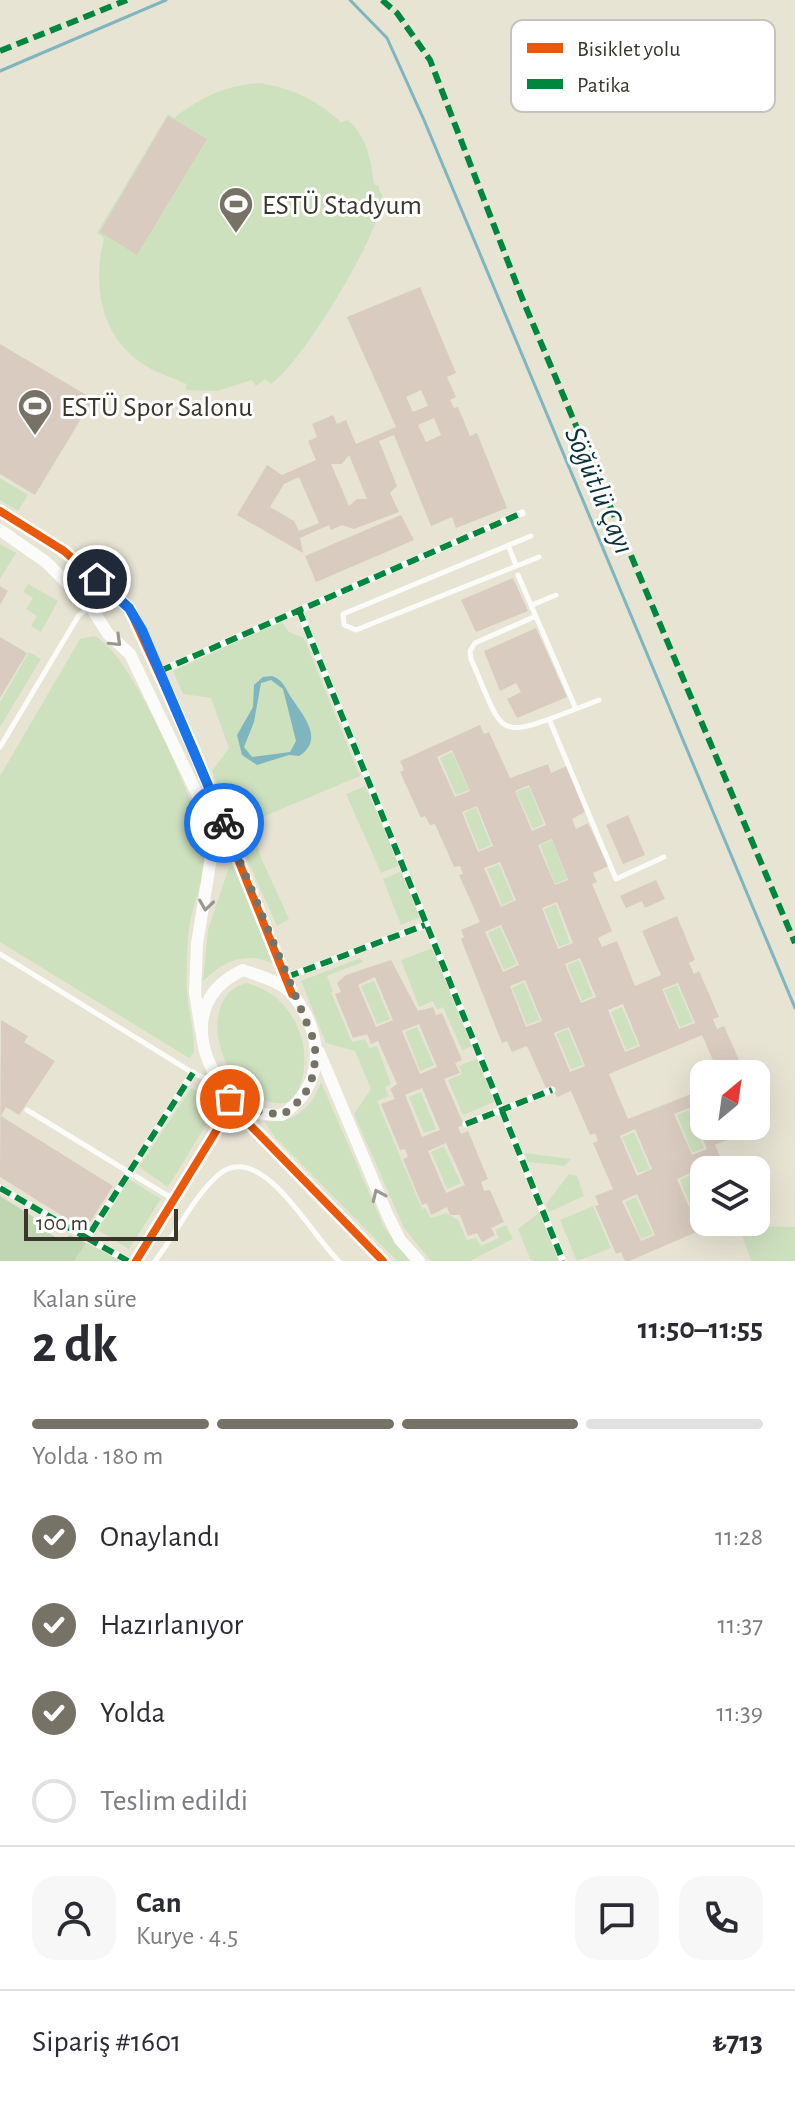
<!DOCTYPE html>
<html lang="tr">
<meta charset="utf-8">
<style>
:root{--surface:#fff;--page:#f7f7f7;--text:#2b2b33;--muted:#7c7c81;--line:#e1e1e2;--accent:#767366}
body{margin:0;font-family:"Alegreya Sans",sans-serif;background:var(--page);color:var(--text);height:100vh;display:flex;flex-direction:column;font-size:30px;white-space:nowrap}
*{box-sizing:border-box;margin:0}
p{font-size:26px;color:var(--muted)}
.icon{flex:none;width:44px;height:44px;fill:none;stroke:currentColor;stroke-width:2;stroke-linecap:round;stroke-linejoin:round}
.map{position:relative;height:1261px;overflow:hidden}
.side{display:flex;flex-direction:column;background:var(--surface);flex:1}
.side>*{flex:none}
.needle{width:52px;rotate:29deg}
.buttons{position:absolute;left:690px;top:1060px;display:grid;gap:16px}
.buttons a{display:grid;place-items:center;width:80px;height:80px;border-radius:16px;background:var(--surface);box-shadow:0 8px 32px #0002;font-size:40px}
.scale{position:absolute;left:24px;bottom:20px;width:154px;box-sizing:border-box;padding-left:8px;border:4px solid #39362b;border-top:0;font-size:22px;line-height:28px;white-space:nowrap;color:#39362b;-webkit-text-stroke:6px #fff;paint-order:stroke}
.pin{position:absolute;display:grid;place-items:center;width:68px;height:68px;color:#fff;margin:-34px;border:4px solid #fff;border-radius:50%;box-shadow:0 2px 8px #0007}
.courier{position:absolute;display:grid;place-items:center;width:80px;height:80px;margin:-40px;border:6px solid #1a73e8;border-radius:50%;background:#fff;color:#222;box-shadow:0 2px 10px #0007}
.summary em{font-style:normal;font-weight:700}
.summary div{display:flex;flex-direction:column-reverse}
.summary{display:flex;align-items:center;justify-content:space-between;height:136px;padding:0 32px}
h1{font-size:52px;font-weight:700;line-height:60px}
.bar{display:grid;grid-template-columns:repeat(4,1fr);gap:12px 8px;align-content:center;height:96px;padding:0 32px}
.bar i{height:10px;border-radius:6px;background:var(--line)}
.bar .current{background:var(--accent)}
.bar p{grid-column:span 4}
.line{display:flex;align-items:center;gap:20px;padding:0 32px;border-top:2px solid var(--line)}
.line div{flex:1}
.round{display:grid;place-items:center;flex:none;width:84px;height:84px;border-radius:24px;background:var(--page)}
ol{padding:0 32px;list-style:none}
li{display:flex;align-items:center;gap:24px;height:88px}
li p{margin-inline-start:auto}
li .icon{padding:8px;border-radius:50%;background:var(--accent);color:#fff;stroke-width:4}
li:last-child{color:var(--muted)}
li i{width:44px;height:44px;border:4px solid var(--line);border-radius:50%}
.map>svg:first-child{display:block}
.green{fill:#cee1bf}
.forest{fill:#c0d5b1}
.water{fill:#7fb5be;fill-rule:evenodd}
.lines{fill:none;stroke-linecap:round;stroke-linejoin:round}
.stream{stroke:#7fb5be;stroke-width:3}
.building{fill:#d9cbbf;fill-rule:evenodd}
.service{stroke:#fbfbf9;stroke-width:5}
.pedestrian{stroke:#fbfbf9;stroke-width:7}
.tertiary{stroke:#fbfbf9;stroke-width:12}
.quiet{stroke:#00873e;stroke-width:6;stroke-dasharray:12 6;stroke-linecap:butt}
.cycleway-casing{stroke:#fff;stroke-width:13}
.cycleway{stroke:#e8590c;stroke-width:8}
.oneway{stroke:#9a9892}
.done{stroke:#767366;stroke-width:8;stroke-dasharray:0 14.4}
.route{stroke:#1a73e8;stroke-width:10}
.labels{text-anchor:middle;stroke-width:6;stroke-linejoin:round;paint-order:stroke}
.poi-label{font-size:28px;fill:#39362b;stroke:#fff;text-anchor:start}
.water-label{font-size:30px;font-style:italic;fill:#093139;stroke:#fff}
.key{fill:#fff;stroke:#c4c3bf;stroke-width:2}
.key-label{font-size:22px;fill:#39362b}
</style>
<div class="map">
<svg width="795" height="1261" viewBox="0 0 795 1261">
<rect width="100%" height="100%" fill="#e7e4d4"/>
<path class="green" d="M260,83C294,89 315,99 341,122L348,120C367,137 371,160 374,184L379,186C379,195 384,192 382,201C377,239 302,363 271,384L265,379L256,386L252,380L217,391L186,390V384C172,377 159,374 146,366C100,338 92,285 104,238L97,233L168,114L174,118C201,97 226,85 260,83Z
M0,478L28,495L18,511L0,500Z
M0,544L16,553L0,579Z
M28,584L58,601L41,632L31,626L37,616L26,609L33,598L23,592Z
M281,621L289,632L304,638L360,776L236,828L212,771L229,748L211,698L183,694L173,671Z
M94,636C130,650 196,802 203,842C209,876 190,906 188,938C187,956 186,975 187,992C188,1013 195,1032 194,1053L189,1058L0,942V776L80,639Z
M29,652L41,659L0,727V702Z
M452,752L469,790L456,795L440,758Z
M365,786L400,865L381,873L346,794Z
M529,787L544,824L533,829L516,792Z
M476,807L491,845L479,850L464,813Z
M552,840L567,879L555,884L540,845Z
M258,844L259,853L289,919L277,926L244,852Z
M499,864L514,900L502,905L487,869Z
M229,867H236L275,964C245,951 225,960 203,981L208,930Z
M402,871L421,917L401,925L383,879Z
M556,904L570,943L559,947L544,909Z
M500,927L517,964L504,970L488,933Z
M433,948L476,1045L462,1050L443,1007L437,1010L433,1001L419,1007L401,960Z
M360,958L363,962L327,976L333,991L331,992L352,1042L365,1039L370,1048L377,1046L391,1084L385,1087L389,1096L377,1101L422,1209L425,1208L431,1218L446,1213L458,1220L467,1240L476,1238L481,1246L499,1238L495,1230L506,1225L513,1239L470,1261H431L404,1228L354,1114L371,1089L355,1051L326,1043L301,981Z
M579,960L593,996L582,1001L567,965Z
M374,981L390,1019L377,1024L361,986Z
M524,982L540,1020L527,1025L512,988Z
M246,983C297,994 322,1060 291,1102C226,1116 188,999 246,983Z
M677,985L693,1022L680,1027L664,990Z
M622,1007L638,1045L626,1050L611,1012Z
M417,1027L434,1065L420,1071L405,1032Z
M568,1029L583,1065L571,1069L556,1034Z
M480,1057L499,1100L463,1115L448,1080L462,1074L459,1066Z
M321,1082L384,1227L410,1261H398L385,1249L274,1136L264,1121C293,1124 312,1109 321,1082Z
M191,1088L210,1099L212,1115L168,1187L139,1167Z
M421,1092L436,1129L424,1133L409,1097Z
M688,1110L704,1148L692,1153L677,1115Z
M634,1132L650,1169L638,1173L622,1137Z
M444,1146L461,1183L447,1189L431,1152Z
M525,1153L571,1159L565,1166L528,1162Z
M569,1174L577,1176L584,1196L549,1212L546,1204Z
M692,1174L704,1203V1213L695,1217L680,1180Z
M129,1179L161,1199L129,1249L98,1230Z
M636,1197L653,1234L641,1239L625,1202Z
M593,1206L611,1248L577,1261L560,1220Z
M540,1212L560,1261H531L518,1229Z
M739,1226L795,1227V1261H751Z
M86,1243L122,1261H74Z"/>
<path class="forest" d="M0,1196L43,1223L46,1231L61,1241L70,1235L86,1243L74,1261H0Z"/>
<path class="water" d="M272,676C285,681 285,689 293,700C305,718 324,740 299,756L289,755L257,765L242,755L237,735L253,707L254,685L263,677ZM271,680L283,689L296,741L290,752L252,757L244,747L254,722L261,683Z"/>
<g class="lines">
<path class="stream" d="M350,0L387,38L424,120L795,1008
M0,71L166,0"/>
</g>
<path class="building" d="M168,116L207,139L137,255L100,232Z
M420,287L456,373L447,377L456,397L450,400L454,408L458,407L470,436L477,433L507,508L456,528L452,517L431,526L394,435L379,441L397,486L390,493L399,512L354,529L342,525L331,530L329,525L300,538L303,553L237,515L267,465L282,475L316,460L308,441L317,437L312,424L333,415L337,424L346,420L356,444L396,427L347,317ZM421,390L428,406L413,412L406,397ZM434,418L441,435L426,442L418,425ZM349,455L367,499H357L349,506L331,464H342ZM299,477L319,523L299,531L294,521L270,507L284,484Z
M0,344L93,399L35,495L0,474Z
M401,515L414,540L316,582L305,556Z
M513,578L528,611L476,632L461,600Z
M0,586L8,591L0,605Z
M536,628L567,697L517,718L507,699L521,692L516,683L500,691L484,651Z
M0,637L27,653L0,698Z
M480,725L484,734L489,732L510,778L548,764L551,773L567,766L585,812L572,819L576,829L588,823L608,866L593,873L597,882L592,884L612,931L598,938L602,947L617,941L635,986L661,975L642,931L677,916L695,960L689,963L694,974L699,971L719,1017L713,1019L717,1029L724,1026L743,1069L719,1074L702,1035L609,1074L628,1119L694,1093L698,1102L704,1100V1126H726L731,1138L715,1145L720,1157L713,1160L717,1170H704V1198L693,1172L677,1179L694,1219L704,1215V1222H720L629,1261H625L621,1252L616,1254L595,1206L599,1205L595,1196L613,1189L593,1143L598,1141L595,1133L590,1135L571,1091L557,1097L552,1086L546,1088L527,1046L512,1052L507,1041L502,1043L461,939L464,937L461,930L480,922L459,875L463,874L460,866L454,867L435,824L430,825L425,816L421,818L400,772L404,770L400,761ZM452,750L470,791L455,797L437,757ZM529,785L546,825L532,831L515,791ZM477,806L493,846L478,852L462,812ZM552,839L568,880L555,885L538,845ZM500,862L516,900L501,907L484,868ZM557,902L573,943L558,949L542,908ZM501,925L519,965L503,972L485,932ZM580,958L596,997L581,1003L565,964ZM525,980L542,1021L526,1027L510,986ZM678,983L695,1023L679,1029L662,989ZM623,1004L640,1046L625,1052L608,1010ZM569,1027L585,1066L570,1072L554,1033ZM689,1108L707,1149L692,1155L674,1114ZM635,1129L652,1169L637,1176L620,1136ZM637,1194L655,1235L641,1241L622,1201Z
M628,815L645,855L623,864L606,825Z
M656,880L665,899L645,908L642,901L626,908L620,896Z
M391,960L418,1011L433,1007L436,1015L442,1013L462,1060L455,1063L460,1073L444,1079L464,1125L458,1127L461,1134L468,1131L488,1179L481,1182L484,1191L490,1190L504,1222L491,1228L495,1235L482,1242L477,1233L468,1236L460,1215H450L447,1207L431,1215L427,1203L422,1205L403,1159L408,1157L405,1149L400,1150L381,1104L395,1099L390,1089L397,1084L378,1041L371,1044L367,1034L353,1038L335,994L341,992L337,983L346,975ZM375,977L393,1020L376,1027L358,985ZM419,1024L437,1067L420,1074L402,1031ZM422,1088L440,1130L422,1137L405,1095ZM446,1143L465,1185L446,1193L428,1151Z
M1,1020L28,1036L24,1042L55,1061L19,1115L6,1107L1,1116L113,1186L85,1230L0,1177Z"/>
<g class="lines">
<path class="service" d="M531,536L343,614L344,625L356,630L539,557
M508,545L516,565
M518,575L576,709L599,700
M532,605L556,595
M536,616L475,643L470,651L471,659C505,736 493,741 576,709
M549,719L616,879L664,857
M0,747L79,615L113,593
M0,954L193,1073L215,1082
M27,1110L173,1199
M155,1261C176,1234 192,1199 217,1176C260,1136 311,1236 339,1261"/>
<path class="pedestrian" d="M299,610L563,1261
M160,671L522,513
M287,977L425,925
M466,1124L552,1090
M0,1188L87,1238L193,1073
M87,1238L128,1261"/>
<path class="tertiary" d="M0,511L64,551L129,608L194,750L292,994
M0,530L46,562L91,607L108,634L130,654L200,800L212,851L197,944L195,993L201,1030
M243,970C259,976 281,981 293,995C325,1036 325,1085 282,1115C270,1115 257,1114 245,1110C233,1104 227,1094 220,1083C193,1041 193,993 243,970Z
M319,1052L388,1216L400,1240L419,1261
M136,1261L234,1102L248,1123L383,1261"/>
<path class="quiet" d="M382,0L397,13L430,60L522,298L795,943
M0,51L127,0
M299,610L563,1261
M160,671L522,513
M287,977L425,925
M466,1124L552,1090
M0,1188L87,1238L193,1073
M87,1238L128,1261"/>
<g class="cycleway-casing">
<path id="cycleway" d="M0,511L64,551L129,608L194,750L292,994
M136,1261L234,1102L248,1123L383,1261"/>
</g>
<use href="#cycleway" class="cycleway"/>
</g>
<defs><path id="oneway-chevron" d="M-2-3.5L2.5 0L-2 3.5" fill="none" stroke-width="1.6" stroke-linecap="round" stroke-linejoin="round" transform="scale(2)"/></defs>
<g class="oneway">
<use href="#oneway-chevron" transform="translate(116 641) rotate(44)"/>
<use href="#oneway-chevron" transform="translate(206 905) rotate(98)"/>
<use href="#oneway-chevron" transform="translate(378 1195) rotate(-114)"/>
</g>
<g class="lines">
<path class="done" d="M224,823L315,1043C316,1077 311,1095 282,1115L244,1109L230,1099"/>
<path class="route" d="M97,579L129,608L142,630L224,823"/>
</g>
<defs>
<g id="stadium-pin" transform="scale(1.8)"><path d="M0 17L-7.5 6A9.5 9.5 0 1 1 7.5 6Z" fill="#767366" stroke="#fff"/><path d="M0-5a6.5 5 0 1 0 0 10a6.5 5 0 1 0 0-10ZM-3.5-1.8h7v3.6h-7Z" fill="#fff"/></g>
</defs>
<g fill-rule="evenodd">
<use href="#stadium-pin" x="236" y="204"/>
<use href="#stadium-pin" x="35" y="406"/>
</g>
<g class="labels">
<g class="poi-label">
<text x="262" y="214">ESTÜ Stadyum</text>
<text x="61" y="416">ESTÜ Spor Salonu</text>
</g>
<g class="water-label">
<text transform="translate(600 490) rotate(67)" y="10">Söğütlü Çayı</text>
</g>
</g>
<rect x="511" y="20" width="264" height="92" rx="12" class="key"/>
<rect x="527" y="43" width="36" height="10" fill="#e8590c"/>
<rect x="527" y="79" width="36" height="10" fill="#00873e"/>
<g class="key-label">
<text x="577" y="56">Bisiklet yolu</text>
<text x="577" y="92">Patika</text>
</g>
</svg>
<div class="buttons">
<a><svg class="needle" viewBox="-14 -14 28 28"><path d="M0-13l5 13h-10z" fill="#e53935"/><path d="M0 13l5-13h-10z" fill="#7c7c81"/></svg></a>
<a><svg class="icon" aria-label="layers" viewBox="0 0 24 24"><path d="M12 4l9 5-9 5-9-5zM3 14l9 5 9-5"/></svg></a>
</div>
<div class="scale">100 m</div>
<div class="pin" style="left:230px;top:1099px;background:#ea580c"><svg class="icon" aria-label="bag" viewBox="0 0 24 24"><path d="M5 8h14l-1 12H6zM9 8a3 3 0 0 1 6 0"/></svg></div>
<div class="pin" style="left:97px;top:579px;background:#1f2937"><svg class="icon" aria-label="home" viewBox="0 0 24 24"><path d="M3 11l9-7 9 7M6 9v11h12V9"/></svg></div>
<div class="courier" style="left:224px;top:823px"><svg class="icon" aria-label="bike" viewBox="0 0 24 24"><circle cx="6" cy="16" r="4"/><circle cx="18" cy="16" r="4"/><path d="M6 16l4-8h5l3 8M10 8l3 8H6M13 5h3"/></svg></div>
</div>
<section class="side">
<div class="summary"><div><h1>2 dk</h1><p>Kalan süre</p></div><em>11:50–11:55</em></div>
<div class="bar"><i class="current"></i><i class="current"></i><i class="current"></i><i></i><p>Yolda · 180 m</p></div>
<ol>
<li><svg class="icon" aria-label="check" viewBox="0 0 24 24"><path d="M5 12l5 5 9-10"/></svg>Onaylandı<p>11:28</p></li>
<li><svg class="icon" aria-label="check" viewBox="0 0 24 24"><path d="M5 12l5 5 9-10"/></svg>Hazırlanıyor<p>11:37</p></li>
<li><svg class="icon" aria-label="check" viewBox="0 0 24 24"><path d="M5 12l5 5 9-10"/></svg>Yolda<p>11:39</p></li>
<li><i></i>Teslim edildi</li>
</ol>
<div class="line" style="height:144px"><a class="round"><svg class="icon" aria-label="person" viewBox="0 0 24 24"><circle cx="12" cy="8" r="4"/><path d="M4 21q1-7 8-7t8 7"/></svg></a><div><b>Can</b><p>Kurye · 4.5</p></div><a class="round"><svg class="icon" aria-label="chat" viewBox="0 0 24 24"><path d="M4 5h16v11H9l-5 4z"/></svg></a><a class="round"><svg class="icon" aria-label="phone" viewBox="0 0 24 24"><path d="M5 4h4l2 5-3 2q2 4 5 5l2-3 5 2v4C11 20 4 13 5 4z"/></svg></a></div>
<div class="line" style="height:104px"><div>Sipariş #1601</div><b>₺713</b></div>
</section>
